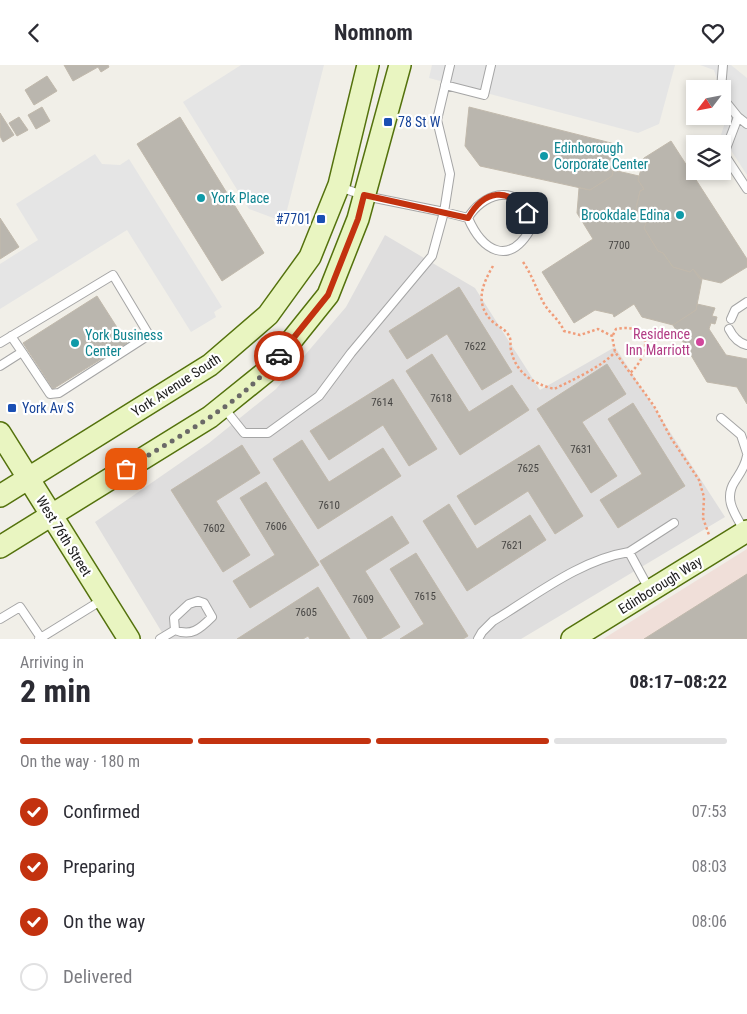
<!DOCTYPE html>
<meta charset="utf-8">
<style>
:root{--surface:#fff;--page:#f7f7f7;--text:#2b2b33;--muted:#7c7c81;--line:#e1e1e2;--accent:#c3320f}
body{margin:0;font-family:"Roboto Condensed",sans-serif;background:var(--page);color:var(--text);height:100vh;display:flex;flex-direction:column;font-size:19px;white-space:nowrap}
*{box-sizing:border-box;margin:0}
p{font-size:16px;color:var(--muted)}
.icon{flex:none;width:28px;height:28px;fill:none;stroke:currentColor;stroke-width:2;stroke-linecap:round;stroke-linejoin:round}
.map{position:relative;height:574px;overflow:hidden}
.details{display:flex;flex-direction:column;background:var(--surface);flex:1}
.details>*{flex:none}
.needle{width:32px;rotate:238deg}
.fabs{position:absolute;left:686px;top:15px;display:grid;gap:10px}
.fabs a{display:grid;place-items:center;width:45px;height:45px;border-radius:0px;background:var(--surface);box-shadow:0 2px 8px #0003;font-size:25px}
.pin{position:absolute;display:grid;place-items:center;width:42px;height:42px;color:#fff;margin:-21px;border-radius:10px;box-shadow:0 2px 8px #0006}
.courier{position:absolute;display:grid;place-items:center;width:50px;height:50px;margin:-25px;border:4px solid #c3320f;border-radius:50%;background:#fff;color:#222;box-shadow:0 1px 6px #0007}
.summary em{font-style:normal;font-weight:700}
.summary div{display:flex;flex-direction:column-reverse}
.summary{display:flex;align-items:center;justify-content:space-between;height:85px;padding:0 20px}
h1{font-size:32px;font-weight:700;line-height:38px}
.bar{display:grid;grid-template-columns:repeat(4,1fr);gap:8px 5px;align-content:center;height:60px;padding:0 20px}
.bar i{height:6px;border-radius:4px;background:var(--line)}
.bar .on{background:var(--accent)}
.bar p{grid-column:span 4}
ol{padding:0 20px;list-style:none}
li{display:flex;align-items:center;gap:15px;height:55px}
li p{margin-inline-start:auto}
li .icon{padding:5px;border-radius:50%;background:var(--accent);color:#fff;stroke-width:4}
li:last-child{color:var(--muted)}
li i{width:28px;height:28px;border:2px solid var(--line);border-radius:50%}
header{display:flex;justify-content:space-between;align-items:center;height:65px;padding:0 20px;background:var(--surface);font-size:22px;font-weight:700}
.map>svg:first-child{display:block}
.residential{fill:#dfdede}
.commercial{fill:#f0dfd9}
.parking{fill:#e5e5e5}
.building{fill:#bab6ae;stroke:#c1b9ac}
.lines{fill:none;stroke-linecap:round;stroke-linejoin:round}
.lane-casing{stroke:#a5a5a5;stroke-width:10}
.secondary-casing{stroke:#54720d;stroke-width:24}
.path{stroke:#f09d7a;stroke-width:2.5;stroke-dasharray:2.5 2.5;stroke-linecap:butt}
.lane{stroke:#fff;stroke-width:8}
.secondary{stroke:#e9f5c1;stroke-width:21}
.done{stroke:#6a6967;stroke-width:5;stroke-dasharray:0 9}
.route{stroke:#c3320f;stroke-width:6}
.transit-dot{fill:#1a4fb4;stroke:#fff;stroke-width:2}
.culture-dot{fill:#0f9aa8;stroke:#fff;stroke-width:2}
.hotel-dot{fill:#d1479c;stroke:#fff;stroke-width:2}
.labels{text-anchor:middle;stroke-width:4.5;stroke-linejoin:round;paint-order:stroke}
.number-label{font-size:11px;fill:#474644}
.transit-label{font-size:14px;fill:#164399;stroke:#fff;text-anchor:start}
.culture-label{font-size:14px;fill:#0d838f;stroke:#fff;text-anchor:start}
.hotel-label{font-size:14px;fill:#b23c85;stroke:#fff;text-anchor:end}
.street-label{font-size:14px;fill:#212121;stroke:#fff}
</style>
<header><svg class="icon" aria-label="back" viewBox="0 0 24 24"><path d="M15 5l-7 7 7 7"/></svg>Nomnom<svg class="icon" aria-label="heart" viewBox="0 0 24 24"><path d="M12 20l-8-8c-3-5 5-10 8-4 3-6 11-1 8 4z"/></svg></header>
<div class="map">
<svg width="747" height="574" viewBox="0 0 747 574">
<rect width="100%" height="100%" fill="#f1efe8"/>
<path class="residential" d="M385,170L475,223L540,325L615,282L725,452L521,574H166L95,457L209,378L276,324L346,242Z"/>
<path class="commercial" d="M747,484V574H603Z"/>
<path class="parking" d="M241,0H324L284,157L249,144L183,37Z
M432,0H675L659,59L638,68L429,13Z
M700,0H731L747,13V110L721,70L728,48L722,24H720L714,5Z
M95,89L102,99L120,100L129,94L222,242L214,247L216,252L191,267L127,165L0,244V199L38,175L16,139Z"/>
<path class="building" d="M64,0H108L109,2L101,7L98,2L73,16Z
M47,11L57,26L34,40L25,25Z
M42,42L50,56L36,64L28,50Z
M469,42L619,80L612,111L590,125L480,101L465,81Z
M0,48L14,70L3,77L0,71Z
M19,52L28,65L17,71L9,58Z
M180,52L264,188L222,216L137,79Z
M671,76L747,194V202L721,218L699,213L693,204L690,207L673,202L663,188L658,186L644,163L646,158L636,143L640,126L644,124L638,115L644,93Z
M613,105L639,111L638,115L644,124L640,126L636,143L646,158L644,163L658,186L663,188L673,202L690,207L693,204L702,214L696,245L673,260L642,252L634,239L614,252L613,249L595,245L574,258L542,207L593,174L577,148L579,123L590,125L612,111Z
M0,153L19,182L0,194Z
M459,222L512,307L482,325L447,269L407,294L389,266Z
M97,231L127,278L53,324L23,278Z
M697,239L715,243L712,251L717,252L715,259L711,258L709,264L726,290L747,294V339L737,322L707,317L673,260L696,245Z
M432,289L469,347L512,320L529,345L460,390L406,306Z
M607,299L626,329L582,357L617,411L591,428L537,344Z
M393,314L437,384L409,401L383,360L329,395L310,366Z
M633,338L685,421L618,463L600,435L642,409L608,354Z
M302,375L329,417L383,383L401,411L318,464L273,394Z
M242,380L260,408L216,436L250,490L223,507L171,425Z
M539,380L583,451L555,469L528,426L475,460L457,431Z
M266,417L319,500L250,543L233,516L275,490L240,433Z
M449,439L477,484L530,450L546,475L467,526L423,456Z
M392,451L409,478L365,506L400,562L380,574H368L320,496Z
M416,488L468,571L463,574H400L424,559L390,504Z
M747,509V574H644Z
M318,522L350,574H310L308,571L303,574H237Z"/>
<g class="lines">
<g class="lane-casing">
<path id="lane" d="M450,0L437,55L450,109L444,147L468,153C482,185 508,202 530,165C529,160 529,154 527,149C516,117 481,130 468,153
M445,20L484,30L491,0
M721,24L723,0
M722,32L738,52L747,59
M738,52L724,89L747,124
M731,254L735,245L747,237
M729,264C733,272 738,278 747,280
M11,271L22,287
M0,278L113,210L149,270L59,328L50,329L22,287L0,301
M224,343L244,368H268L319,331L351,288L432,191L444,147L365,131L340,122
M721,353L741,370L747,388
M744,465C735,449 723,434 735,416C740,408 745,402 747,391
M629,487L674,458
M198,536L204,538L212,552C200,564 191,572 175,565L174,553L189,539Z
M0,554L20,542L41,573
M39,574L102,535
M160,574L175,565
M478,574L482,567L493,556C535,531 579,495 629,487L649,524"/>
</g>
<g class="secondary-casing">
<path id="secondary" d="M0,368L129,574
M0,431L210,300L268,250L310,192L339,120L368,0
M0,482L210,352L267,306L328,230L358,154L400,0
M572,574L747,466"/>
</g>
<path class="path" d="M523,197C532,210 536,223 543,237C549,248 559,254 564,266L580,270L598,264L612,271L615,287L654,341L671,373L699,415L704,432L703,453L709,470
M493,201C482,220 474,239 493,257C499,262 507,265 510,273C511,277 510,281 511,285C516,308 532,318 554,324C571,316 603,301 615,287
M613,270L616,264C654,257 651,290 629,309"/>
<use href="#lane" class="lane"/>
<use href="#secondary" class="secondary"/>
</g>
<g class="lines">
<path class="done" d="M126,404C178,371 240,341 279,291"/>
<path class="route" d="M279,291L328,230L358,154L364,130L468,153C484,125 508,121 527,148"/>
</g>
<g class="transit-dot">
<rect x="383" y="52" width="10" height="10" rx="2.5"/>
<rect x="316" y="149" width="10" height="10" rx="2.5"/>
<rect x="7" y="338" width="10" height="10" rx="2.5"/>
</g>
<g class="culture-dot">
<circle cx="544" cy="91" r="5"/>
<circle cx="201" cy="133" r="5"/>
<circle cx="680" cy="150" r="5"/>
<circle cx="75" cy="278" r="5"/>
</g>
<circle class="hotel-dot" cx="700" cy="277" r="5"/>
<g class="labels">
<g class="number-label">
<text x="619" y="184">7700</text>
<text x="475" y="285">7622</text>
<text x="441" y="337">7618</text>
<text x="382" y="341">7614</text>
<text x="581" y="388">7631</text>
<text x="528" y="407">7625</text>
<text x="329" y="444">7610</text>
<text x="276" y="465">7606</text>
<text x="214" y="467">7602</text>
<text x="512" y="484">7621</text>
<text x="425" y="535">7615</text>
<text x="363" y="538">7609</text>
<text x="306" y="551">7605</text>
</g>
<g class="transit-label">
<text x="398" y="62">78 St W</text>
<text x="311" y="159" text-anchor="end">#7701</text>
<text x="22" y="348">York Av S</text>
</g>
<g class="culture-label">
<text x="554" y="88">Edinborough<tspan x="554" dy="16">Corporate Center</tspan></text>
<text x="211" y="138">York Place</text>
<text x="670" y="155" text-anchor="end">Brookdale Edina</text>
<text x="85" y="275">York Business<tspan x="85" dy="16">Center</tspan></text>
</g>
<g class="hotel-label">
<text x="690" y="274">Residence<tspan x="690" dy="16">Inn Marriott</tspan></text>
</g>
<g class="street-label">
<text transform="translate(176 320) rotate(-33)" y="5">York Avenue South</text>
<text transform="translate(64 471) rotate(58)" y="5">West 76th Street</text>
<text transform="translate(660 520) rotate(-32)" y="5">Edinborough Way</text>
</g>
</g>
</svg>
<div class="fabs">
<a><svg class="needle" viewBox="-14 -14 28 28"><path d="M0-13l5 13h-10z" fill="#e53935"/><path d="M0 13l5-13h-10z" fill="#7c7c81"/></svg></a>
<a><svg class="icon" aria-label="layers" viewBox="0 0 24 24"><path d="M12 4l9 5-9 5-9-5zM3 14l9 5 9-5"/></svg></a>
</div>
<div class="pin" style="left:126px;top:404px;background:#ea580c"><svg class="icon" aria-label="bag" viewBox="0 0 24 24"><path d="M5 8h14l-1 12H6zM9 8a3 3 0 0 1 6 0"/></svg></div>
<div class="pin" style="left:527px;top:148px;background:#1f2937"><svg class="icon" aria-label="home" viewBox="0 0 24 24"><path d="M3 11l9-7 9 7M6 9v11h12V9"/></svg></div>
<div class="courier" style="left:279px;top:291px"><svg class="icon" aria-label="car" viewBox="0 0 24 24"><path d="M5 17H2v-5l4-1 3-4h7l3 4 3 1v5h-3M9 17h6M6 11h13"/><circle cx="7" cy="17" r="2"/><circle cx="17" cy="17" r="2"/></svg></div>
</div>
<section class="details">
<div class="summary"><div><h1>2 min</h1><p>Arriving in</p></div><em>08:17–08:22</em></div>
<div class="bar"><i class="on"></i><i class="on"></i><i class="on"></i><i></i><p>On the way · 180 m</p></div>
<ol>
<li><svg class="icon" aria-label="check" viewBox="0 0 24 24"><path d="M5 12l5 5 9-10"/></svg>Confirmed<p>07:53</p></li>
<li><svg class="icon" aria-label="check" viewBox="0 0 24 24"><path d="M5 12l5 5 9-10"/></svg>Preparing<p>08:03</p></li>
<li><svg class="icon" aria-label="check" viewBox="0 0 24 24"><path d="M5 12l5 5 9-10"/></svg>On the way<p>08:06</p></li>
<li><i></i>Delivered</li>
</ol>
</section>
